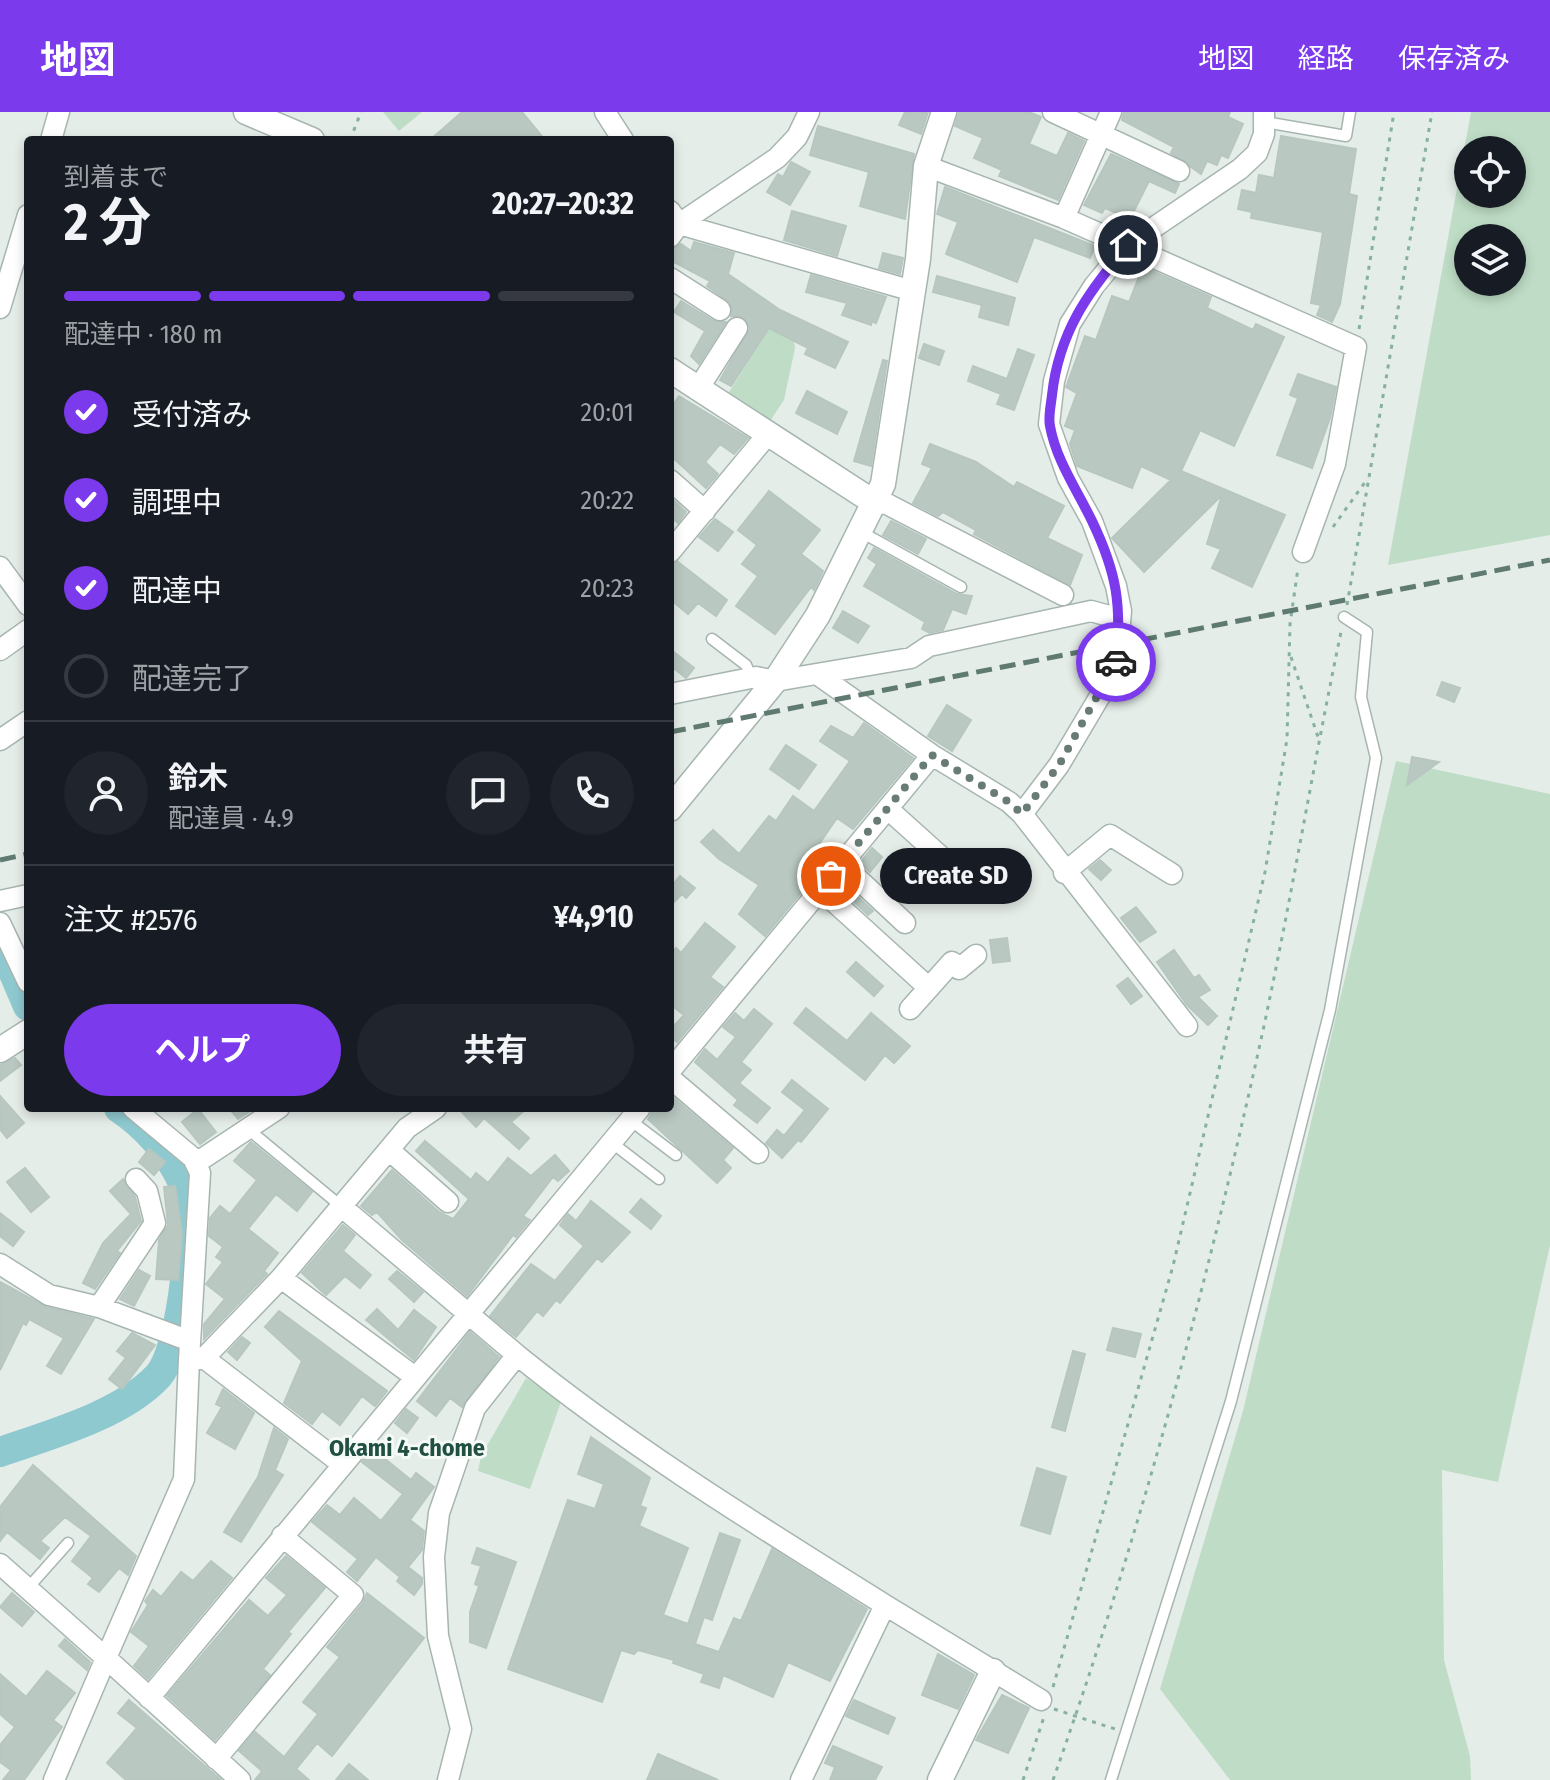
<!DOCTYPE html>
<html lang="ja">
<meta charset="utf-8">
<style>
:root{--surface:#171b24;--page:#20242c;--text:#f1f3f6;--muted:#9ea1a6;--line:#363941;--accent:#7c3aed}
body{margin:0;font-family:"Fira Sans Condensed","Noto Sans JP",sans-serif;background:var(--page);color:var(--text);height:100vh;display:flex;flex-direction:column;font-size:30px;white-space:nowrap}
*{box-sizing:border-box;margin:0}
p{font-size:26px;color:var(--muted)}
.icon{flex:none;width:44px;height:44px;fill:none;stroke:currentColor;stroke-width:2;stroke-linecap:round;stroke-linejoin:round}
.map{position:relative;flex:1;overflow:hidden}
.sheet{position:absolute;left:24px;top:24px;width:650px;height:976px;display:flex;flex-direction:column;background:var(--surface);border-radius:8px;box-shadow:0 4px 12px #0003}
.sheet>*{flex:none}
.controls{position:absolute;left:1454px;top:24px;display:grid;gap:16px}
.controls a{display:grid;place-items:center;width:72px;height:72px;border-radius:50%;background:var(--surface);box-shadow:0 4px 12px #0003;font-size:40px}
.pin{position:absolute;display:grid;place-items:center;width:68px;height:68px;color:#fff;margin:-34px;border:4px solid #fff;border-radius:50%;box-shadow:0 2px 8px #0007}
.courier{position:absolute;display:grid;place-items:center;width:80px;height:80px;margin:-40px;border:6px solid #7c3aed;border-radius:50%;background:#fff;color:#222;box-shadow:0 2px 10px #0007}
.bubble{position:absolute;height:56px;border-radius:28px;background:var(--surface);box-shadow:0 4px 12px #0003;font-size:26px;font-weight:700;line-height:56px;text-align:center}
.head em{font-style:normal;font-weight:700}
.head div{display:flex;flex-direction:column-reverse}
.head{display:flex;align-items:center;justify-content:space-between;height:136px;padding:0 40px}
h1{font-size:52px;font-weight:700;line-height:60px}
.bar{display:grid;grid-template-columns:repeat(4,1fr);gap:12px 8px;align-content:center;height:96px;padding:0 40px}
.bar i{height:10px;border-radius:6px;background:var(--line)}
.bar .on{background:var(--accent)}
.bar p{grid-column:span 4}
.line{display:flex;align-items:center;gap:20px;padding:0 40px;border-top:2px solid var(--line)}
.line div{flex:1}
.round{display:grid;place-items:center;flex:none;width:84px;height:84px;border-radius:42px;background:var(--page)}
ol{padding:0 40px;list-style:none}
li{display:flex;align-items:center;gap:24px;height:88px}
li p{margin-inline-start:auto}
li .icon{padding:8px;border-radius:50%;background:var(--accent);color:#fff;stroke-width:4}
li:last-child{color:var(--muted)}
li i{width:44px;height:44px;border:4px solid var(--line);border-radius:50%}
.button{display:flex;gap:16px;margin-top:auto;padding:16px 40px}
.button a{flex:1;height:92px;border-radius:48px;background:var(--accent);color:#fff;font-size:32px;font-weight:700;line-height:92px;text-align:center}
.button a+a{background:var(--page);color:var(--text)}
header{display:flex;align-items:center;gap:48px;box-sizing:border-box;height:112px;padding:0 40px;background:var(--accent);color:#fff}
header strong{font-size:38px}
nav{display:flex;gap:44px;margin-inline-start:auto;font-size:28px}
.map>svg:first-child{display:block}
.green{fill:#bfddc6;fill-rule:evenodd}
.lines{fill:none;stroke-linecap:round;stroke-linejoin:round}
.river{stroke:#8fc9d0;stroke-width:30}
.building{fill:#bac8c2;stroke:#b7c7c0;stroke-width:2}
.service-casing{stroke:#a7b5b0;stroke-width:13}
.minor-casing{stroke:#a7b5b0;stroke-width:23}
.tertiary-casing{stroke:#a7b5b0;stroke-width:27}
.path{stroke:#86b0a1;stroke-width:3;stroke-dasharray:4 6;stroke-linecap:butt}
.service{stroke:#fff;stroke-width:10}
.minor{stroke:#fff;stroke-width:20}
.tertiary{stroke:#fff;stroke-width:24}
.rail{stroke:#5f7a71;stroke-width:5;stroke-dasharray:16 8;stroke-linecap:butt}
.done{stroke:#687c75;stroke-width:8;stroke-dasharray:0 14.4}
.route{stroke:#7c3aed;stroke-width:10}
.labels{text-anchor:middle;stroke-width:6;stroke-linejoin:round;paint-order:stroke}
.neighbourhood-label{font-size:24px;font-weight:bold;fill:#215043;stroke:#f5faf7}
</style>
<header>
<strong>地図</strong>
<nav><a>地図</a><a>経路</a><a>保存済み</a></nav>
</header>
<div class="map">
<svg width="1550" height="1668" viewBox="0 0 1550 1668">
<rect width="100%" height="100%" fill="#e5ede9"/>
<path class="green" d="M383,0H422L399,19Z
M1471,0H1550V423L1388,453ZM1468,38H1512V82H1468ZM1468,126H1512V170H1468Z
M771,214L794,229L795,236L784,288L768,312L727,283Z
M1396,649L1550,682V1133L1498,1370L1442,1358L1444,1548L1470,1644L1471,1668H1230L1160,1577L1243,1299Z
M526,1266L561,1290L530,1377L478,1359L481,1344Z"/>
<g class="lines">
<path class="river" d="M4,838L28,894
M0,1340C49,1323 122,1303 158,1264C183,1237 197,1101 182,1069C169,1040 146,1014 119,996"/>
</g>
<path class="building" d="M462,0H522L545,28H430Z
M905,0H928L921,22L899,13Z
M959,0H1029L1041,5L1029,32L1057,44L1068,21L1084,29L1058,88L999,64L1002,58L974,46L983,26L955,14Z
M1124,0H1230L1228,5L1243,12L1228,46L1221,43L1217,53L1207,49L1201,62L1171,41L1174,35L1122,8Z
M818,14L914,42L905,107L860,94L869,60L810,43Z
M1281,24L1356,37L1349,82L1357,84L1340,192L1332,210L1317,203L1321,193L1311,191L1323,120L1251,106L1252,100L1238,97L1242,78L1256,81L1259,63L1274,66Z
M1111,42L1179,72L1175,81L1149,69L1130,107L1105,96L1102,101L1084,93Z
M791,50L810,60L790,93L767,80L778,62L783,65Z
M945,75L1095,134L1090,146L1034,125L1017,170L946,142L958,110L937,102Z
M792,99L846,114L837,144L784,128Z
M694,130L734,141L728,162L780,198L848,230L835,256L805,242L808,236L769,216L731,274L720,268L750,216L743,205L731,204V191L707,174L710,169L670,148L672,137L681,132L691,139Z
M883,141L903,146L900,162L879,156Z
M1143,155L1211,185L1207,196L1253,218L1256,212L1284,225L1234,334L1200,318L1181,359L1285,403L1252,475L1212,456L1221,437L1207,432L1222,383L1144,460L1112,426L1171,368L1141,354L1132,376L1077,354L1070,332L1075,318L1065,314L1077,281L1066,275L1085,224L1096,228L1112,184L1129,190Z
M811,163L886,185L876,211L872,209L871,213L842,203L847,191L806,180Z
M937,164L1015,186L1008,213L979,205L982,193L933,180Z
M681,189L714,209L726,210L699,252L691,244L705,219L674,200Z
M924,232L944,239L939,253L919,246Z
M1018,237L1034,243L1014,298L997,292L1001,282L968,269L973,254L1007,267Z
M883,248L887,249L871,354L854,349Z
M1298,262L1336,275L1330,306L1312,356L1277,343L1298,286L1290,283Z
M807,279L847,300L837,322L796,301Z
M679,284L748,326L734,342L720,332L705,350L718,362L706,376L670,343V298Z
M930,332L976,350L1014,375L1017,370L1064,394L1047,426L1082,443L1070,473L974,422L976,418L943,400L938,404L913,391L932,356L922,352Z
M769,379L820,418L801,442L823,459L814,478L811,475L775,522L736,494L758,464L742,452L757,433L738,418Z
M670,385L686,400L678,411L670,404Z
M715,407L733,420L718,439L699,425Z
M891,409L926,427L918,442L883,423Z
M874,436L957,482L972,484L966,502L952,497L943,518L930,521L922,517L925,510L864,474L877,452L868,446Z
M678,450L727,488L716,504L698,491L688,502L670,487V453Z
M843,499L869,514L858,531L833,516Z
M670,537L694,556L686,566L670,553Z
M1442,570L1460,576L1454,590L1437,583Z
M947,593L971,608L952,639L928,624Z
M864,611L913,646L853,717L837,706L815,738L828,748L765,824L739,802L759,773L719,747L701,730L713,718L739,742L769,704L776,709L793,684L814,699L850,649L820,629L831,614L853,626Z
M786,633L816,653L799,677L770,657Z
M1412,645L1439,650L1407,673Z
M872,736L882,745L870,760L860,751Z
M1100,748L1111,758L1101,768L1089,757Z
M680,764L695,776L686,786L682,782L670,794V776Z
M858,785L873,799L868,803L854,790Z
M1136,795L1156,820L1140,830L1121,806Z
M705,811L735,835L710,865L723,875L677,930L670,924V911L675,913L684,903L670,892V843L676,836L681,841Z
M1007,826L1010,849L993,851L990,828Z
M1174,838L1194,866L1199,863L1210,878L1198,885L1217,904L1208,913L1187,893L1157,850Z
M856,850L883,874L874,884L847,860Z
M1128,866L1142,884L1131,892L1117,874Z
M806,896L847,929L871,901L910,934L894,951L885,943L865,968L794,911Z
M754,897L772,912L741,950L751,958L739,971L770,996L757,1011L734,993L738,988L695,950L705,937L717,948L736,925L723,915L735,901L744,909Z
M15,946L21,953L0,969V953Z
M792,968L828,997L801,1030L798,1028L782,1046L766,1031L777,1018L784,1024L805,998L782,980Z
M670,983L733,1036L723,1048L731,1056L717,1071L648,1007L655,996H670Z
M0,984L24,1011L7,1026L0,1017Z
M229,996H255L238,1007Z
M458,996H527L511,1010L529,1026L519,1037L484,1006L476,1015Z
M198,997L216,1020L200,1032L182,1010Z
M425,1029L471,1068L476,1061L488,1071L508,1046L531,1064L555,1043L569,1059L558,1069L553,1065L523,1104L530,1108L516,1125L513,1123L467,1184L402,1128L377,1100L372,1103L361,1094L392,1058L439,1100L453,1107L469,1087L416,1039Z
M251,1030L312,1080L297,1099L276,1082L248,1117L278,1141L264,1159L267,1162L204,1227V1212L225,1187L206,1172L223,1150L216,1145L223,1135L209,1124L210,1106L220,1094L230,1102L257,1068L234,1049Z
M149,1037L165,1050L154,1063L139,1050Z
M25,1056L49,1085L31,1100L7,1070Z
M123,1067L135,1085L141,1109L117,1139L120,1141L95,1177L83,1171L103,1131L131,1102L110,1079Z
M175,1074L182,1121L178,1168L156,1167L159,1128L168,1113L164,1075Z
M641,1087L661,1104L651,1117L630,1100Z
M591,1089L630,1120L602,1150L597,1146L560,1191L556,1188L543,1204L537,1199L516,1225L490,1204L531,1152L555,1169L584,1134L560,1113L568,1102L576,1109Z
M0,1101L24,1120L13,1134L0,1124Z
M343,1113L355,1123L343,1139L371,1163L360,1176L345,1164L326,1183L302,1161Z
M139,1158L150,1164L134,1194L120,1187Z
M397,1159L423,1180L414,1190L389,1167Z
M0,1170L46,1195L94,1207L61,1262L47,1254L64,1226L29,1207L26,1213L23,1211L0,1258Z
M377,1197L398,1218L414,1198L436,1215L414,1248L366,1208Z
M279,1199L387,1279L375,1294L362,1284L340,1313L322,1299L312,1312L284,1291L302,1249L265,1215Z
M1113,1216L1141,1222L1135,1245L1107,1238Z
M470,1220L499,1245L462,1295L450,1286L436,1304L417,1289Z
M132,1221L155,1233L122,1277L109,1267L126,1246L117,1239Z
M242,1225L250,1231L237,1248L228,1240Z
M1073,1239L1085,1242L1065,1319L1052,1315Z
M223,1277L254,1301L235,1337L207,1321L222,1295L216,1292Z
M406,1297L418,1306L407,1321L395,1311Z
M274,1316L288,1327L275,1358L283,1363L241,1430L224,1420L258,1365Z
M591,1325L650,1366L640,1394L646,1396L639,1414L688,1436L663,1503L688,1512L720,1421L740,1428L712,1508L704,1505L695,1532L719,1540L734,1506L741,1509L772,1437L867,1497L830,1569L788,1550L773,1585L723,1563L719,1576L701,1570L704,1562L673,1551L674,1548L638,1538L634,1542L621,1538L602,1590L508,1557L568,1388L595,1397L604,1372L578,1362Z
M373,1337L411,1368L416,1361L434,1375L410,1408L424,1419L422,1438L408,1455L422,1466V1472L414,1483L397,1469L400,1465L376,1445L357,1469L347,1460L358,1447L312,1410L327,1393L340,1403L354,1386L381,1409L403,1382L362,1350Z
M33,1353L136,1444L128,1463L119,1456L99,1480L88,1472L93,1466L72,1449L91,1424L65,1405L40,1429L49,1436L40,1447L7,1420L0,1429V1395Z
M1037,1356L1066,1365L1050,1422L1021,1413Z
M477,1436L516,1450L486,1536L470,1530V1500L479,1474L475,1472L481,1454L472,1451Z
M286,1444L325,1476L288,1520L291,1522L263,1557L270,1563L215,1628L167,1584L249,1488L268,1504L287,1483L266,1466Z
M211,1449L232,1466L148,1567L134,1554L149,1534L131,1520L148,1493L145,1489L153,1478L161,1485L181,1460L193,1469Z
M12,1481L34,1500L22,1514L0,1495Z
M367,1481L424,1526L332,1644L317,1631L296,1657L309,1668H255L262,1659L239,1639L255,1620L284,1645L318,1602L303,1590L340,1545L327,1535L363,1491Z
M65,1527L90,1550L87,1558L59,1534Z
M938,1542L974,1563L958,1597L922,1583Z
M47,1559L75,1581L53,1608L62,1615L24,1668H3L11,1658L0,1650V1633L15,1615L0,1602V1562L26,1585Z
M1002,1583L1029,1596L1008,1641L976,1628Z
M129,1588L206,1655L221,1668H126L107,1651L137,1616L118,1601Z
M854,1588L895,1606L888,1622L846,1604Z
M833,1634L882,1655L875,1668H830L835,1655L825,1651Z
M658,1642L718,1668H647Z
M349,1652L368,1668H336Z"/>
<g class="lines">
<g class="service-casing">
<path id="service" d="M1265,10L1346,24L1350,0
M861,420L961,475
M712,527L746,553L752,566
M630,1008L676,1043
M248,1017L342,1095
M611,1030L659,1067
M28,1476L68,1431
M1111,1668L1231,1289L1330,898L1376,646L1361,585L1367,520L1344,505"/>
</g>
<g class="minor-casing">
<path id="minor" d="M605,0L623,28
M1053,0L1179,59
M51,28L59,0
M926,54L1064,106L1356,235L1335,352L1303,440
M670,99L679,112L913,179
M1064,106L1111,0
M670,125L679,112L777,46L797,25L809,0
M670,166L720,198
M0,196L28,103
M698,277L737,216
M670,368L705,399
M875,391L887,392L1063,483
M670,440L768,322
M0,455L28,493
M0,538L28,518
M817,562L932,643L1009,690L1022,702L1059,653L1116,557L1121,499L1116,474L1092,409L1068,366L1049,312L1054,269L1070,212L1094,174L1128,133L1240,57L1257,41L1264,22V0
M670,582L756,565L775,569L911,546L929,534L1091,499L1120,507
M0,628L28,609
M888,697L969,770
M1022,702L1187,914
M841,751L905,811
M1064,761L1110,723L1172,762
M820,777L929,876
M0,789L28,783
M0,811L28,870
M910,897L952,850L959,857L976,843
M670,959L932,643
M670,966L758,1041
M133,996L193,1046L200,1061L189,1248L204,1246L281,1166L407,1016L436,996
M389,1038L448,1090
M196,1051L279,996
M342,1095L517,1243L475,1296L439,1401L434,1445L438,1524L461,1617L448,1668
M0,1152L49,1183L99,1195L190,1229
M281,1166L415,1265
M99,1195L155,1111L147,1079L136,1067
M517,1243C633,1337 759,1414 885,1493
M204,1246L342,1352
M0,1452L106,1546L184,1367L189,1248
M149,1586L640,996
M216,1647L353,1483L282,1424
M54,1668L106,1546L240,1668
M801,1668L885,1493L1041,1588"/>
</g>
<g class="tertiary-casing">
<path id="tertiary" d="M246,0L312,28
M670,258L875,391
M670,697L775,569L818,503L883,372L918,147L926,54L944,0
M0,938L28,920
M940,1668L993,1559"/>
</g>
<path class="path" d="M350,28L361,0
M1359,217L1394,0
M1333,415L1368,366
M1347,493L1432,0
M1291,545L1319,628
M1053,1575L1173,1154L1265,760L1287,627L1290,512L1298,456
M1054,1597L1115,1617
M1023,1668L1044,1605
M1053,1668C1139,1426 1207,1174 1262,923C1291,789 1313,654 1341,520"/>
<use href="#service" class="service"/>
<use href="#minor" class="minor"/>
<use href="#tertiary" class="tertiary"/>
<path class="rail" d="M670,620L1550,448
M0,748L28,742"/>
</g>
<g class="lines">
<path class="done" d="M831,764L932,643L1009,690L1022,702L1059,653L1116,550"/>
<path class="route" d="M1116,550C1122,494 1117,461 1092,409C1077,378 1056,348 1050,314C1048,305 1051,293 1052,283C1059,220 1088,180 1128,133"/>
</g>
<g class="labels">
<g class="neighbourhood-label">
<text x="407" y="1344">Okami 4-chome</text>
</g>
</g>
</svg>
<div class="controls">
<a><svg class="icon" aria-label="locate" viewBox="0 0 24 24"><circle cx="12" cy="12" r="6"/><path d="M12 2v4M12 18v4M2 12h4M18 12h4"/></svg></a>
<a><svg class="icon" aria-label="layers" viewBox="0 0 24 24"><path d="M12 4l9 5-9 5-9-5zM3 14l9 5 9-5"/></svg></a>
</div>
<div class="pin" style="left:831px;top:764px;background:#ea580c"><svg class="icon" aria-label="bag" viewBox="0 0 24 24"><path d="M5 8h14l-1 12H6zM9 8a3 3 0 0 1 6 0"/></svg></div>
<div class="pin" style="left:1128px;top:133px;background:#1f2937"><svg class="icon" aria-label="home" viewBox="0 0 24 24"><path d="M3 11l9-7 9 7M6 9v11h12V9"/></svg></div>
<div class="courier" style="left:1116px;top:550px"><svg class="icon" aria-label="car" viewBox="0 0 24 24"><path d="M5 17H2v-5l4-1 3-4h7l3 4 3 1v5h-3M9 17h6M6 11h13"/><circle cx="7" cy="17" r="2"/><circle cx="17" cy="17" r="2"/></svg></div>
<div class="bubble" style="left:880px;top:736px;width:152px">Create SD</div>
<section class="sheet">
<div class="head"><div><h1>2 分</h1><p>到着まで</p></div><em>20:27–20:32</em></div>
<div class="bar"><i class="on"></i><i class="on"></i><i class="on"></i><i></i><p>配達中 · 180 m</p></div>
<ol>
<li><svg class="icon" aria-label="check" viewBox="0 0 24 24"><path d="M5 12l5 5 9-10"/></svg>受付済み<p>20:01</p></li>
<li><svg class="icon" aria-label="check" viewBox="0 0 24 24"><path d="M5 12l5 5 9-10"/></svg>調理中<p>20:22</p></li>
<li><svg class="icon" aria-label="check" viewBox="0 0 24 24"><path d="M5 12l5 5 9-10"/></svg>配達中<p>20:23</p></li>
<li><i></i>配達完了</li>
</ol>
<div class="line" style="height:144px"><a class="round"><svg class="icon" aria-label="person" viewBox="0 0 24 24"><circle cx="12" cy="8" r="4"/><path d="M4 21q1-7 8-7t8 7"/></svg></a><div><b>鈴木</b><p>配達員 · 4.9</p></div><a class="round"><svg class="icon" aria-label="chat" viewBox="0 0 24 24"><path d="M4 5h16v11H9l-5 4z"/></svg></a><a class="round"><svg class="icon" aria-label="phone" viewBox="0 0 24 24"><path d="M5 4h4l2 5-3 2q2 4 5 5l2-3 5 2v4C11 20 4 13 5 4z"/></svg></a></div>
<div class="line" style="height:104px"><div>注文 #2576</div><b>¥4,910</b></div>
<div class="button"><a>ヘルプ</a><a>共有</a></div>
</section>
</div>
